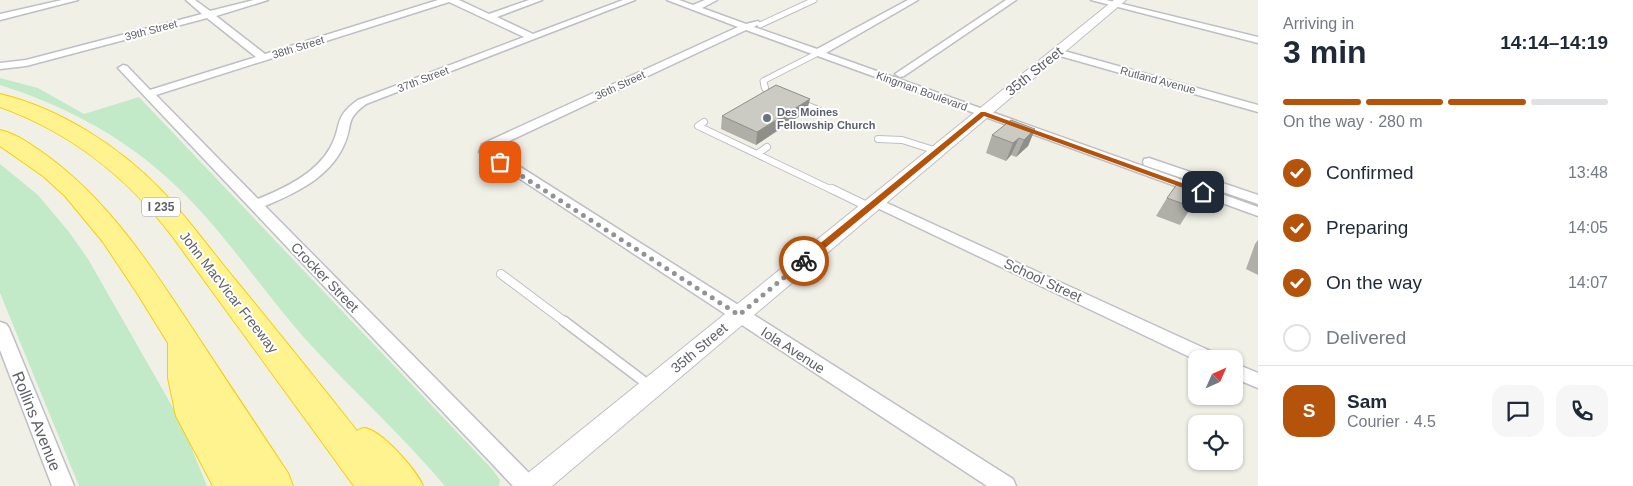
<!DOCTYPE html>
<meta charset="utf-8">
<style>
:root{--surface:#fff;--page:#f6f6f7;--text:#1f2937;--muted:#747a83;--line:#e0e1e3;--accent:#b45309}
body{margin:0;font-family:Arial,sans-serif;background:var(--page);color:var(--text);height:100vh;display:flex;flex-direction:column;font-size:19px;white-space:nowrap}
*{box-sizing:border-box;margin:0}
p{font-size:16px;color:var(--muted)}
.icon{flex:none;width:28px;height:28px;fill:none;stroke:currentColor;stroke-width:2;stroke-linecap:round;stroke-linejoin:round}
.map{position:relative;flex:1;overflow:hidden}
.details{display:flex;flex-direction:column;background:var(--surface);width:375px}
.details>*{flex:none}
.needle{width:32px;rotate:45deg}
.fabs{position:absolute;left:1188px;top:350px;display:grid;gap:10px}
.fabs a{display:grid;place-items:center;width:55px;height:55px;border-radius:10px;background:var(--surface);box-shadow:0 1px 4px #0004;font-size:25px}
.pin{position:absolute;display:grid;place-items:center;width:42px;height:42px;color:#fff;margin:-21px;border-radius:10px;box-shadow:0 2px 8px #0006}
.courier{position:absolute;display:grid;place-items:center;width:50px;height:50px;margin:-25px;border:4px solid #b45309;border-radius:50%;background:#fff;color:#222;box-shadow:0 1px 6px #0007}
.summary em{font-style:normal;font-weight:700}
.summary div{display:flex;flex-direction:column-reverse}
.summary{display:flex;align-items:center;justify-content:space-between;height:85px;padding:0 25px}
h1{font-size:32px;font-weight:700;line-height:38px}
.bar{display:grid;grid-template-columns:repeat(4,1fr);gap:8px 5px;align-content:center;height:60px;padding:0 25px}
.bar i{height:6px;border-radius:4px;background:var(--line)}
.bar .current{background:var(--accent)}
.bar p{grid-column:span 4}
.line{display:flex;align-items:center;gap:12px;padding:0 25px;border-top:1px solid var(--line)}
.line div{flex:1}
.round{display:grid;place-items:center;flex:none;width:52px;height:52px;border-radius:15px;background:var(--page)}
ol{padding:0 25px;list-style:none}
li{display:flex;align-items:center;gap:15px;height:55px}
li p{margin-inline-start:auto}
li .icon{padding:5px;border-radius:50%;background:var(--accent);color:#fff;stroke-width:4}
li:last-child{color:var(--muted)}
li i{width:28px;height:28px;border:2px solid var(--line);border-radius:50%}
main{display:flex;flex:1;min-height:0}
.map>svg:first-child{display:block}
.green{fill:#c2eac8}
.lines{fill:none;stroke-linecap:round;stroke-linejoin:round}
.service-far3-casing{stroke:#bebfc6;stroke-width:7}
.service-far2-casing{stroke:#bebfc6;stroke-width:8}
.service-far1-casing{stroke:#bebfc6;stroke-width:10}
.service-casing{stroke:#bebfc6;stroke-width:12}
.minor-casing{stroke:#bebfc6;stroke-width:3}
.tertiary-casing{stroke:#bebfc6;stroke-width:2}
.motorway-casing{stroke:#f8cf00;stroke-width:2}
.service-far3{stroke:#fff;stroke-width:5}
.service-far2{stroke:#fff;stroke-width:6}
.service-far1{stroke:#fff;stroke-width:8}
.service{stroke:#fff;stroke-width:9}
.minor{fill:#fff;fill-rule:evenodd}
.tertiary{fill:#fff;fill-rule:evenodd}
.motorway{fill:#fff390;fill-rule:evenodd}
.wall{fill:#afafa8}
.shaded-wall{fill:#8f8e88}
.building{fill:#cccbc3;stroke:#8f8e88}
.route{fill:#b45309}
.done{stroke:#919394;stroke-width:5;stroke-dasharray:0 9}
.worship-dot{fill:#6b7280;stroke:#fff;stroke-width:2}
.labels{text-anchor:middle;stroke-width:4;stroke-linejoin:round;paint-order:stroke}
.far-street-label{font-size:11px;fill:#5e6168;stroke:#fff}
.far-worship-label{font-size:11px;font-weight:bold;fill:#5b616d;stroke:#fff;text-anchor:start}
.shield{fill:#fff;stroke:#8e9095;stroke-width:1}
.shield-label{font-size:12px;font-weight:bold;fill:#5e6168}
.street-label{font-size:14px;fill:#5e6168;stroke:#fff}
.near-street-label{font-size:16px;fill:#5e6168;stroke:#fff}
</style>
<main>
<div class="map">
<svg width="1258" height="486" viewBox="0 0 1258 486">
<rect width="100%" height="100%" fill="#f1f0e7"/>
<path class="green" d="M0,78L38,88L84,114L139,97L493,470L500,480L499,486H445C402,435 352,390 307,341C259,287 219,223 164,175C117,133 60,104 0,85Z
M0,164L38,195L69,232L88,259L180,420L207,486H79L0,293Z"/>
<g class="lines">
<g class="service-far3-casing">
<path id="service-far3" d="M760,25L814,0
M764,85L763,81L818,53"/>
</g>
<g class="service-far2-casing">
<path id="service-far2" d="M764,84L765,88
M799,102L818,110
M704,122L698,126L834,191
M878,139L902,140L937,151
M757,154L767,147"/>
</g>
<g class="service-far1-casing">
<path id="service-far1" d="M832,189L869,207
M501,274L565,322"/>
</g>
<g class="service-casing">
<path id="service" d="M564,321L650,386"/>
</g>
<g class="minor-casing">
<path id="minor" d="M62,0H78L0,20V14Z
M186,0H195L210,11L254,0H268L216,16L265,54L438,0H459L489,14L529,0H542L497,17L533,34L623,0H635L366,104C343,121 354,126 343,147C328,178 296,193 265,206L535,479L538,486H513L118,68L123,65L127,66L150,90L256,57L207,18L26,66L0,69V63L26,60L202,14ZM449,2L524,37L358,100C332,118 343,126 330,148C315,174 285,188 258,199L156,95Z
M667,0H679L693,5L705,0H717L702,8L746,24L758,21L760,23L754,27L817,49L908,0H918L826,53L1258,207V216L746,30L492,149L1013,479L1016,486H987L479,152L482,144L738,27Z
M1006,0H1016L904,76L900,77L895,74Z
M1091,0H1106L1258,37V43Z
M1057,49L1258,105V112L1053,54L1052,52Z
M1149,158L1258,195V204L1144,165L1143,162L1144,159Z
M876,198L1217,354L1220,359L1196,360L871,205L869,202L871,199Z
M0,322L6,324L9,328L74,486H52L0,350Z
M1234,363L1258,373V388L1234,378Z"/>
</g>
<g class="tertiary-casing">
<path id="tertiary" d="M1114,0H1126L552,486H519L523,477Z"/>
</g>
<g class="motorway-casing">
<path id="motorway" d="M0,94C59,108 119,146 161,190C187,217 209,248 233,277C275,328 316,379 357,431C358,430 363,428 364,428C381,429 417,471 423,486H354L172,236C128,178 70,132 0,107Z
M0,130C17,134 32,145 46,155C111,202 155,272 198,337C228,383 258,428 288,473L293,486H213L176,416L168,378V343L137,293L103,242L65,196L43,176L0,146Z"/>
</g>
<use href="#service-far3" class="service-far3"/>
<use href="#service-far2" class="service-far2"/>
<use href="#service-far1" class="service-far1"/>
<use href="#service" class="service"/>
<use href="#minor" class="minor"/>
<use href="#tertiary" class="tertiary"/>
<use href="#motorway" class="motorway"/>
</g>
<path class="wall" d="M807,111L756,145L721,129L722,116Z
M1035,129L1028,146L1016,157L1011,155L1006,161L986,153L992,135Z
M1201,192L1180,225L1156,216L1167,198Z
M1258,240V275L1246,269L1255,244Z"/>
<path class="shaded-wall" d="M810,99L807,111L756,145L757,132Z
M1035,129L1028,146L1016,157L1024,140Z
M1019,138L1011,155L1006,161L1013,143Z"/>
<path class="building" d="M776,85L810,99L757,132L722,116Z
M1011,120L1035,129L1024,140L1019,138L1013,143L992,135Z
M1177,184L1201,192L1192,207L1167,198Z"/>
<path class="route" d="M981,112H985L1207,192L1200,194L984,116L807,263H801V259Z"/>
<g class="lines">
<path class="done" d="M500,162L739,315L804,261"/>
</g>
<circle class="worship-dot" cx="767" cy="118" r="5"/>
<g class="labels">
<g class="far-street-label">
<text transform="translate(151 30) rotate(-15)" y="4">39th Street</text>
<text transform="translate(298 47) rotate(-17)" y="4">38th Street</text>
<text transform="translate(423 79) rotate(-21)" y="4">37th Street</text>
<text transform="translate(1158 80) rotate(15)" y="4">Rutland Avenue</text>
<text transform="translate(620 85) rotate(-25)" y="4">36th Street</text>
<text transform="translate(922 91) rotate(20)" y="4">Kingman Boulevard</text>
</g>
<g class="far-worship-label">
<text x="777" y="116">Des Moines<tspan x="777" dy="13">Fellowship Church</tspan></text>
</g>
<rect class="shield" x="142" y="197.5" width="38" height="19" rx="4"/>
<g class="shield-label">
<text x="161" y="211">I 235</text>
</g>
<g class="street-label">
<text transform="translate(1034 71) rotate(-39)" y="5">35th Street</text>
<text transform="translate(325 277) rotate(46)" y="5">Crocker Street</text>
<text transform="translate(1043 280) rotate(25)" y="5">School Street</text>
<text transform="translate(229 292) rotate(52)" y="5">John MacVicar Freeway</text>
<text transform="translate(699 348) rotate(-40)" y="5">35th Street</text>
<text transform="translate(793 350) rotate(33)" y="5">Iola Avenue</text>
</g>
<g class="near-street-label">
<text transform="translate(37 421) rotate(68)" y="6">Rollins Avenue</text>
</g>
</g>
</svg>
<div class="fabs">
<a><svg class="needle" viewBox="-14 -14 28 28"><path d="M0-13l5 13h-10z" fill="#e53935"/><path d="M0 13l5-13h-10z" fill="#747a83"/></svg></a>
<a><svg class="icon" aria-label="locate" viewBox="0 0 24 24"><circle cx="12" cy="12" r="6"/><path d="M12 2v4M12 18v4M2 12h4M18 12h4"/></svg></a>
</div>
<div class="pin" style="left:500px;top:162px;background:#ea580c"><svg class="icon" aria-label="bag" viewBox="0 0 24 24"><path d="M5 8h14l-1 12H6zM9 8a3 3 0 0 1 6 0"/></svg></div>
<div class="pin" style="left:1203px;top:192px;background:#1f2937"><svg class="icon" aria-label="home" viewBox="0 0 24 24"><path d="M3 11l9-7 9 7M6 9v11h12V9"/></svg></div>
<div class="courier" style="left:804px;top:261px"><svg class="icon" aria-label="bike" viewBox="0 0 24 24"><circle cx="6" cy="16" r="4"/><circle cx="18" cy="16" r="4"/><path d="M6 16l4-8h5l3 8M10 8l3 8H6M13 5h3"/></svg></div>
</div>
<section class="details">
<div class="summary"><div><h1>3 min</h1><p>Arriving in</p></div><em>14:14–14:19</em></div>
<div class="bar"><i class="current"></i><i class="current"></i><i class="current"></i><i></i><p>On the way · 280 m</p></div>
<ol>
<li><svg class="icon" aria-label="check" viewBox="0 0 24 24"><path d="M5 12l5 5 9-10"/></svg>Confirmed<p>13:48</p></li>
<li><svg class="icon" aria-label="check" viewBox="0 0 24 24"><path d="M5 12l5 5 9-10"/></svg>Preparing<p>14:05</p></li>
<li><svg class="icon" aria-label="check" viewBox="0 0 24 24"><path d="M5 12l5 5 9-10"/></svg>On the way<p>14:07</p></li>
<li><i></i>Delivered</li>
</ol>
<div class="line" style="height:90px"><b class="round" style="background:var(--accent);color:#fff">S</b><div><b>Sam</b><p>Courier · 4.5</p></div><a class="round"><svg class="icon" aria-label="chat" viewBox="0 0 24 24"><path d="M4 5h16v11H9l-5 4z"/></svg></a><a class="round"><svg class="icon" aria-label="phone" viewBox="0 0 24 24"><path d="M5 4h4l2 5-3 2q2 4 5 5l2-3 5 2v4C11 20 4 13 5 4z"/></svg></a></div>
</section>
</main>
